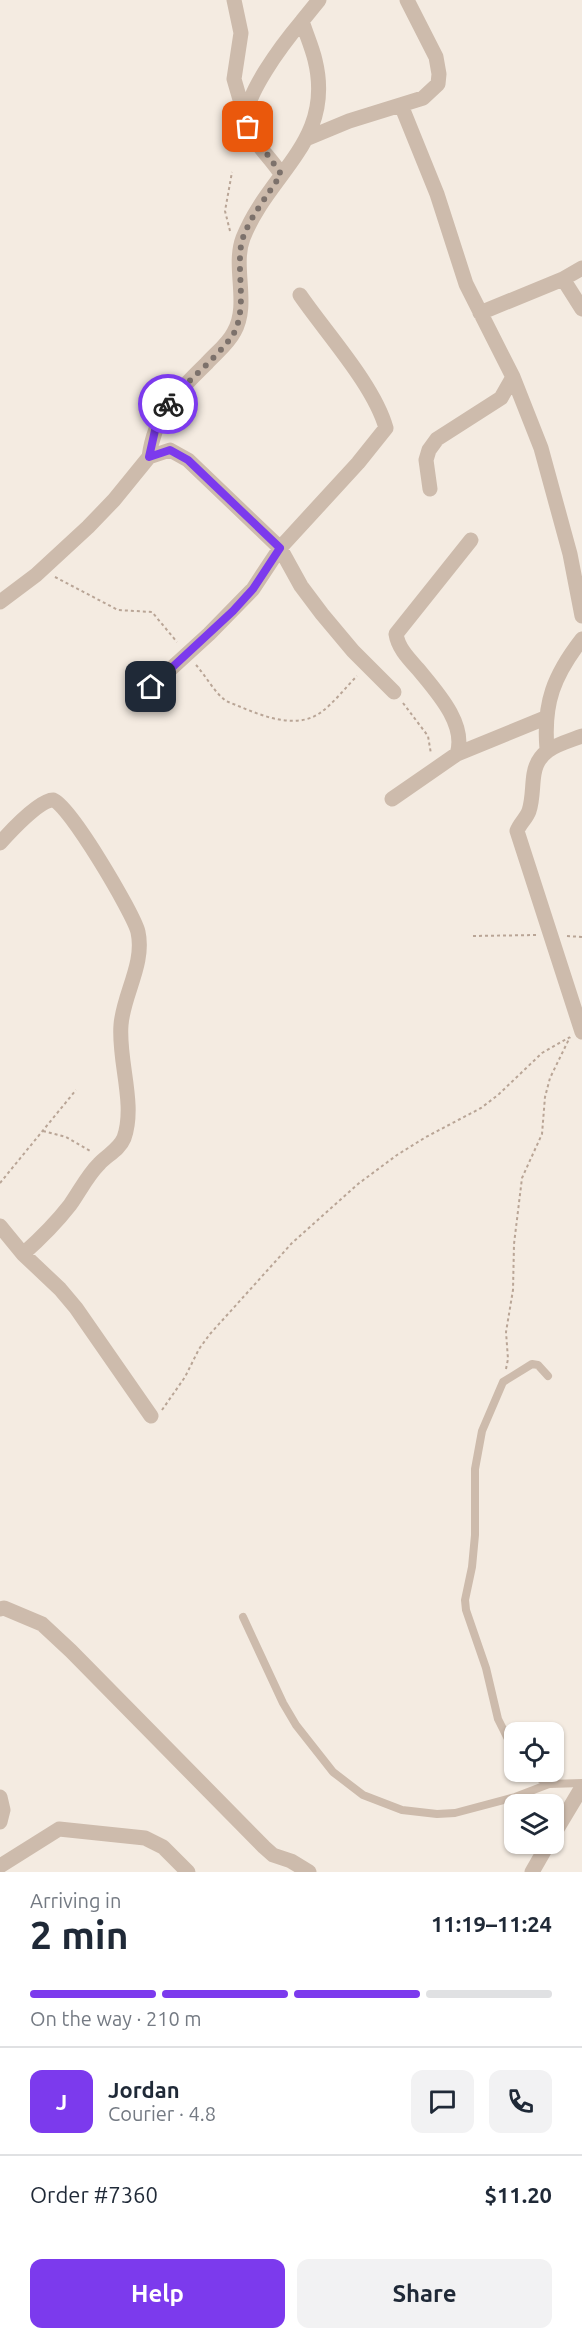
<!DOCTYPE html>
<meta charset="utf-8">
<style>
:root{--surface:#fff;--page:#f2f2f3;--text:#1f2937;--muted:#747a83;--line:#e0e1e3;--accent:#7c3aed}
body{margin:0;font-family:Ubuntu,sans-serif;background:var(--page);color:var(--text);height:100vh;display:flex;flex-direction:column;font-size:22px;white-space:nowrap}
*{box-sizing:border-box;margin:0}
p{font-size:20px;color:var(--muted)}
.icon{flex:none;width:33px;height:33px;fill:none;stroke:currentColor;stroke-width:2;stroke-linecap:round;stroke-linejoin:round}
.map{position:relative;height:1872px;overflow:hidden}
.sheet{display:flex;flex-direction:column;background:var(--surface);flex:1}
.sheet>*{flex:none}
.buttons{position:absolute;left:504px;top:1722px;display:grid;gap:12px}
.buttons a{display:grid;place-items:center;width:60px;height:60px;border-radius:12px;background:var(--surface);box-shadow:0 2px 4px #0004;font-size:30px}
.pin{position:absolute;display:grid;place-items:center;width:51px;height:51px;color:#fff;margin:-26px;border-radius:12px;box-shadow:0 3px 9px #0006}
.courier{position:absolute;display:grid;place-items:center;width:60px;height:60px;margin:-30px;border:4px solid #7c3aed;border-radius:50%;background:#fff;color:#222;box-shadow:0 2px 8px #0007}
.summary em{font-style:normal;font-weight:700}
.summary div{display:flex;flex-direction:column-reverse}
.summary{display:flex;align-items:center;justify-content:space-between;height:102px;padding:0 30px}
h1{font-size:39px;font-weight:700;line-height:45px}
.bar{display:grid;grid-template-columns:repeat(4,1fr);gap:9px 6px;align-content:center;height:72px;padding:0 30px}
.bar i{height:8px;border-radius:4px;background:var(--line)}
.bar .selected{background:var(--accent)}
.bar p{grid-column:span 4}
.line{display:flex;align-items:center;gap:15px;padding:0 30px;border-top:2px solid var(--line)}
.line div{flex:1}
.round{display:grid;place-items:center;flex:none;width:63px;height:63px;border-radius:12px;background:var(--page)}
.primary-button{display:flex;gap:12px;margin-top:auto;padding:12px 30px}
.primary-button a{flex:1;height:69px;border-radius:12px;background:var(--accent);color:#fff;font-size:24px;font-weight:700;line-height:69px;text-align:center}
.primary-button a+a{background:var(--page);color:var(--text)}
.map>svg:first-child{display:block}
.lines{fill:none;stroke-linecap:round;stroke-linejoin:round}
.path{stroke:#b9a596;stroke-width:2;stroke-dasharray:3 3;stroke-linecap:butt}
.service{stroke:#cdbbac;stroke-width:8}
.minor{stroke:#cdbbac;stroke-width:15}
.done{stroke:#7c716b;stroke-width:6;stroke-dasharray:0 10.8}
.route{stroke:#7c3aed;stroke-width:8}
</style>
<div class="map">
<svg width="582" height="1872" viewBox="0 0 582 1872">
<rect width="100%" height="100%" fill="#f4ebe1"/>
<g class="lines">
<path class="path" d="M230,231L225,211L232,172
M55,577L118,610L152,612L177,642
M196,665C206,676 214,692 226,701C254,712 292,732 320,713C333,704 345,688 357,676
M403,703L428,736L431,754
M473,936L537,935
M567,936L582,937
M43,1131L66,1137L92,1152
M0,1183L76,1090
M506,1369L508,1359L506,1332L513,1290L514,1244L522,1178L542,1134L545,1097L550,1078L570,1037
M162,1410L185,1377L199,1349L210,1334L292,1243L358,1184L397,1155L426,1137L481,1108L498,1095L542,1053L570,1037"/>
<path class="service" d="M243,1617L283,1703L296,1725L333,1772L363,1795L402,1810L437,1814L455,1813L515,1797L549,1784L582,1783
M514,1751L498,1719L486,1668L466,1610L465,1600L472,1567L475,1535V1469L482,1431L503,1382L532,1364L538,1365L548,1376
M529,1772L549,1784"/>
<path class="minor" d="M234,0L241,33L234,79L245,117
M401,105L437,194L466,284L513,377L541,448L570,554L582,616
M308,138L349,121L423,98L438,84L439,74L436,57L407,0
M281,174C271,158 253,143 247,125C239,100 286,40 302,21
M563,279L582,309
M480,313L563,279L582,268
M149,457C155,413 177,392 207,363C216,353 228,344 234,332C250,304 232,267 243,238C269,172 335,141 315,60C312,47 306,34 302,21L319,0
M430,489L426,460L429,450L437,439L501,398L513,377
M0,602L36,575L88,527L114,500L149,457L170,450L188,460L280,548L301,586L322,614L353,651L394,692
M151,687L209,634L253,589L280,548L358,463L386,428C374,385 326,333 300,295
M582,736C561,744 538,748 534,774C532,786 533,799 529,811C526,819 520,823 517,831L582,1032
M547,749C543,703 554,675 582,639
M457,754C467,724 436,691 418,669C409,659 398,648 396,634L471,540
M392,799L457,754L545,718
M0,843C9,833 39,800 53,800C67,801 134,914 138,932C145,964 123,995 121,1025C118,1061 136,1104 124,1138C119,1150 107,1155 99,1164C87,1176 80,1191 70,1205C56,1223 40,1239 23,1254
M0,1226L23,1254L60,1289L76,1308L151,1416
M0,1609L4,1608L42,1624L71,1651L264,1847L273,1855L291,1861L309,1872
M0,1797L3,1810L0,1822
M554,1834L582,1787
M0,1866L59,1829L145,1838L163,1847L188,1872
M532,1872L548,1844"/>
</g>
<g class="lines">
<path class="done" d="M168,404C184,383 227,350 236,329C246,303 237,273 241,246C244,224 269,194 281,174L248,127"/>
<path class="route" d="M151,687L233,611L253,589L280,548L188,460L170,450L149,457L156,426L168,404"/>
</g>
</svg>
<div class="buttons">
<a><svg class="icon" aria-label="locate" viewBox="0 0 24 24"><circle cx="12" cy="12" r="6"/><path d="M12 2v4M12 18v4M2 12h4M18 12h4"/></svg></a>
<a><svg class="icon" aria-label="layers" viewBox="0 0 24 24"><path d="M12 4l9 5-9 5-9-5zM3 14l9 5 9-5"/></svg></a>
</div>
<div class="pin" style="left:248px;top:127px;background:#ea580c"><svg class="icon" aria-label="bag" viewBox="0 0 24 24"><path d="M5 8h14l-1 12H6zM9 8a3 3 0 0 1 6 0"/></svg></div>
<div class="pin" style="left:151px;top:687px;background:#1f2937"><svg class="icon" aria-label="home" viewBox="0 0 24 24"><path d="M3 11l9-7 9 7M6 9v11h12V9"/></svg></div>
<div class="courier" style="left:168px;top:404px"><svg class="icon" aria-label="bike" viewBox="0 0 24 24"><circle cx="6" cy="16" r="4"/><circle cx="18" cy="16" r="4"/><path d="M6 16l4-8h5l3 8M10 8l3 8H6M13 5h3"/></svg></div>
</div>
<section class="sheet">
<div class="summary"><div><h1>2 min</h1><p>Arriving in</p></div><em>11:19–11:24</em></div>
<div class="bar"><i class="selected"></i><i class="selected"></i><i class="selected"></i><i></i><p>On the way · 210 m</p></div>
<div class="line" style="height:108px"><b class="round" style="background:var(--accent);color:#fff">J</b><div><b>Jordan</b><p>Courier · 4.8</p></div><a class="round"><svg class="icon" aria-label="chat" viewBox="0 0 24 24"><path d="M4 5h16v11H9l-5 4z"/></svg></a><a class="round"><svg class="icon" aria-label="phone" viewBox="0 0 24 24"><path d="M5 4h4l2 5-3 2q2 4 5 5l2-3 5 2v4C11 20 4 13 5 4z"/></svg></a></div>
<div class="line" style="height:78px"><div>Order #7360</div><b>$11.20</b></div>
<div class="primary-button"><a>Help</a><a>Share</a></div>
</section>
